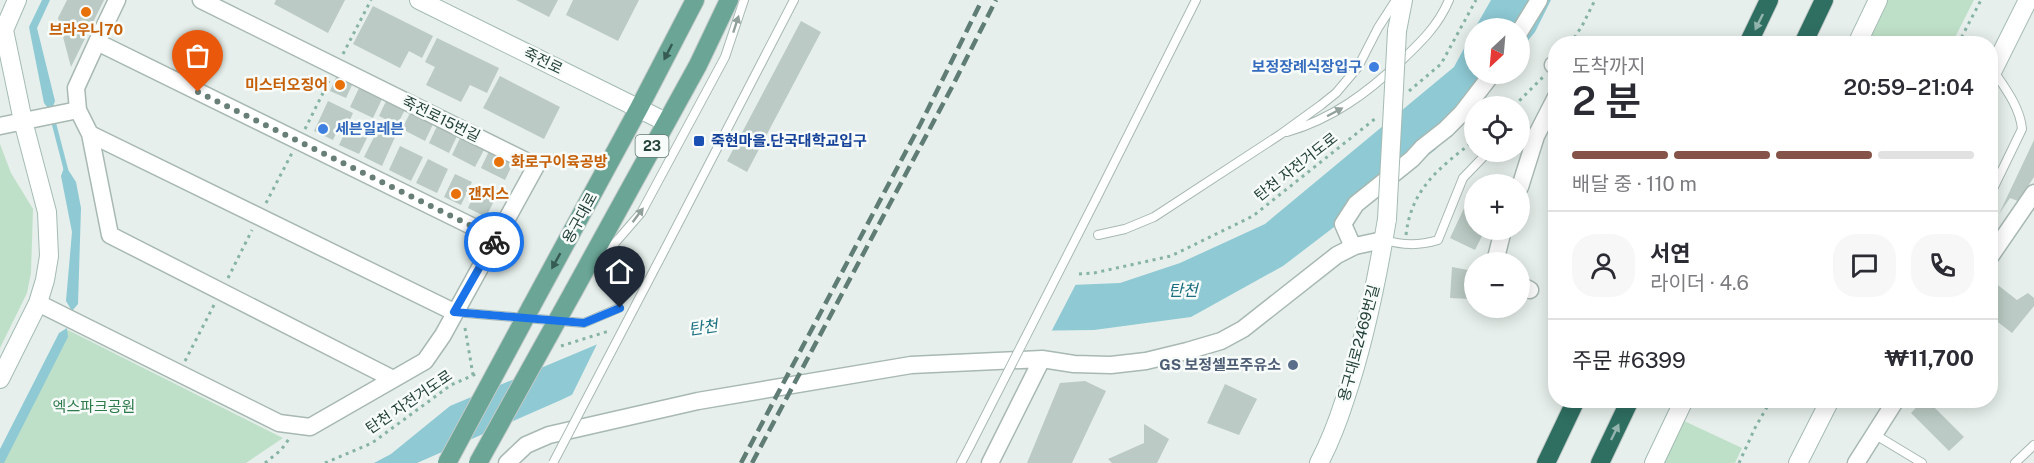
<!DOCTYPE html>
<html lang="ko">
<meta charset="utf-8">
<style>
:root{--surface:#fff;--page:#f7f7f7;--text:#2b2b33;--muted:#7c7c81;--line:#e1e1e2;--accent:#855347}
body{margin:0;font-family:"Public Sans","Noto Sans KR",sans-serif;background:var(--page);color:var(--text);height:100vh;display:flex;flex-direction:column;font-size:22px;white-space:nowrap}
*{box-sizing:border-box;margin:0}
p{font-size:20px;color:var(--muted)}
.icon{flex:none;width:33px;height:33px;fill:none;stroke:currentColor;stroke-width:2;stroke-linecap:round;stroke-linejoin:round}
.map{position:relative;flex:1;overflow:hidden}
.panel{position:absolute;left:1548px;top:36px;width:450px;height:372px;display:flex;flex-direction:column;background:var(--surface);border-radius:24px;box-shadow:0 3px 15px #0003}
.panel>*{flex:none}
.needle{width:39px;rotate:206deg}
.controls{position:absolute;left:1464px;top:18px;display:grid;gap:12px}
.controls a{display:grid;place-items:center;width:66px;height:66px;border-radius:50%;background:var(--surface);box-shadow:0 3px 15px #0003;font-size:30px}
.pin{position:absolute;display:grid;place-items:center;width:51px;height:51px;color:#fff;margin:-62px -26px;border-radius:50% 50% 50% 0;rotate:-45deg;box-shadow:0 0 6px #0007}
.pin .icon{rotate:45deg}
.courier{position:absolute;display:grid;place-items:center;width:60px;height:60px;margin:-30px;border:4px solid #1a73e8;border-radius:50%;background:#fff;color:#222;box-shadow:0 2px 8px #0007}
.summary em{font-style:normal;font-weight:600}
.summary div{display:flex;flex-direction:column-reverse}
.summary{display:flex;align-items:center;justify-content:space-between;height:102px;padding:0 24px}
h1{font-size:39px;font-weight:600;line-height:45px}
.bar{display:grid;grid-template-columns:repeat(4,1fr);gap:9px 6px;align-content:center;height:72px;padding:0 24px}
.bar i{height:8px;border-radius:4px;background:var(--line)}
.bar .current{background:var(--accent)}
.bar p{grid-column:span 4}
.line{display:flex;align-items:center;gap:15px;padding:0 24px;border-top:2px solid var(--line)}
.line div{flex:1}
.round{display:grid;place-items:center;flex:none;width:63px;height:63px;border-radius:24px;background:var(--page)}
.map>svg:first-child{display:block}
.green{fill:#bfe0c8}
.water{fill:#8ec9d4}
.pier{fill:#e6efeb}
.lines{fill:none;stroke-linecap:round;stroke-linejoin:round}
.stream{stroke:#8ec9d4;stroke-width:4.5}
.building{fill:#bbcac4}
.lane-casing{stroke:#a8b8b2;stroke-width:10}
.street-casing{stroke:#a8b8b2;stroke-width:19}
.secondary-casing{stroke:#a4bbb3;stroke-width:20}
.primary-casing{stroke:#c2cac8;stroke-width:20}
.highway-casing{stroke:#c2cac8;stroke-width:20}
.path{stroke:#86b3a5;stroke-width:3;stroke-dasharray:3 4.5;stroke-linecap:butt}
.lane{stroke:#fff;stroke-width:8}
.street{stroke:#fff;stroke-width:16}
.secondary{stroke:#fff;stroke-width:18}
.primary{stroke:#6aa596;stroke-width:18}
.highway{stroke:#2f6f62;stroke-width:18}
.rail{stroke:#5f7d75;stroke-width:4.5;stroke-dasharray:12 6;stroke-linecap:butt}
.lane-bridge-casing{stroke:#a8b8b2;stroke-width:10;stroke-linecap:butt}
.secondary-bridge-casing{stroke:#a4bbb3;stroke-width:20;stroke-linecap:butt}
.primary-bridge-casing{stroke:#c2cac8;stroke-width:20;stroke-linecap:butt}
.lane-bridge{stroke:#fff;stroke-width:8}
.secondary-bridge{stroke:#fff;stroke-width:18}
.primary-bridge{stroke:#6aa596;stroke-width:18}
.oneway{fill:#93b5ae}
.oneway2{fill:#92a09c}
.oneway3{fill:#365b51}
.done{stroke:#687f78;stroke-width:6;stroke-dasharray:0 10.8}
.route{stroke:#1a73e8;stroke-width:8}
.food-dot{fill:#e8710a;stroke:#f7fbf9;stroke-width:2}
.shop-dot{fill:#3f7fe0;stroke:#f7fbf9;stroke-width:2}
.transit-dot{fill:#1a4fb4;stroke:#f7fbf9;stroke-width:2}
.service-dot{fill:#5c6f8a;stroke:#f7fbf9;stroke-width:2}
.labels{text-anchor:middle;stroke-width:5;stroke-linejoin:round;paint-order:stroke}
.shield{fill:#f7fbf9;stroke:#637a73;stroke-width:1.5}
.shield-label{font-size:14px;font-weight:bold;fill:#24423a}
.food-label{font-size:15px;font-weight:bold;fill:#c56008;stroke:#f7fbf9;text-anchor:start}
.street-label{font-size:15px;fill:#24423a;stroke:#f7fbf9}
.shop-label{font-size:15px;font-weight:bold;fill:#366cbe;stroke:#f7fbf9;text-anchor:end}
.transit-label{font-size:15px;font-weight:bold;fill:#164399;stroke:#f7fbf9;text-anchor:start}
.service-label{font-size:15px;font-weight:bold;fill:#4e5e75;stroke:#f7fbf9;text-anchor:end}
.park-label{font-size:15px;fill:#2d7a4b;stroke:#f7fbf9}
.water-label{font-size:16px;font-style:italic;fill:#1c6f80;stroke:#f7fbf9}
</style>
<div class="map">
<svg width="2034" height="463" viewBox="0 0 2034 463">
<rect width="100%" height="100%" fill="#e6efeb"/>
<path class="green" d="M1888,0H1974L1952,43L1867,44Z
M0,144L11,173L33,209L31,273L27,293L0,348Z
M68,330L283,438L246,463H1Z
M1682,420L1742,448L1735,463H1661Z"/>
<path class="water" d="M42,0H50L37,28L55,101L51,112L44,103L29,27Z
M1491,0H1551L1535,32L1520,50V28H1475Z
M1474,30V74H1499L1435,150L1283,266L1191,317L1094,330L697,335L561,400L417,463H374L391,454L450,406L667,315L970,289L1120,283L1180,263L1265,224L1454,67Z
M65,165L76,182L81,208L78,304L72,311L66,301L72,232L61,176Z
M67,328L68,337L4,463H0V449L59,333Z"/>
<path class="pier" d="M1077,282L1050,334L698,338L570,399L599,340L666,312L970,286Z"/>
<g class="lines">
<path class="stream" d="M53,120L66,170"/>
</g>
<path class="building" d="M67,0H104L71,67L58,18Z
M276,0H345L328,33L274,4Z
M516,0H558L549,17Z
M573,0H639L618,41L566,15Z
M373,6L433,36L422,58L409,51L400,68L353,44Z
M801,21L821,32L747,172L727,161Z
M437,38L499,68L487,93L470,85L461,102L426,85L435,67L425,62Z
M337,75L353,83L346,98L330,91Z
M500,76L560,107L544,139L483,108Z
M360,86L383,97L373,118L350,107Z
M387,99L406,108L397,125L379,116Z
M328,101L353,113L349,122L343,119L333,140L314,131Z
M411,111L434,122L425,141L402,129Z
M351,120L371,130L359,154L339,145Z
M438,124L458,134L449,153L429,143Z
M378,129L395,137L382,166L364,157Z
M461,136L485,148L475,167L452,155Z
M2034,140V177L2018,201L2010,198L1999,214Z
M400,146L423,157L411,181L389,170Z
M490,149L514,161L505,180L481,168Z
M428,159L448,169L437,193L416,183Z
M455,174L472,182L461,205L444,197Z
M479,184L498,193L486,217L468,208Z
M1474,187V230H1485L1475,250L1450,238Z
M1452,267L1473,271L1469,299L1450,298Z
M1994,282L2017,300L2028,293L2034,298V306L2012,333L1990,316V287Z
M1085,381L1106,391L1072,463H1027L1060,383Z
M1225,384L1257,399L1239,435L1207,423Z
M1923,400H1927L1964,437L1949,451L1911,413Z
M1144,424L1169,439L1157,463H1112L1108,459L1144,443Z"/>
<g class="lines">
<g class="lane-casing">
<path id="lane" d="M1287,132C1332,119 1367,93 1400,62C1421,42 1438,26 1449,0
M1990,195L2022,129C2020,107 2005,88 1993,70
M1096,199L1196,0
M1098,235L1125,229L1154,217L1281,134L1321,105L1336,93L1358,67L1378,28L1396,0
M1384,240C1403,245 1418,246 1438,240L1463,178L1488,152
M665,249L794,0
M595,266L641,213L725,57L744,0
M454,312L584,323L619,308
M1874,434L1922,463
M961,463L970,446
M2015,463L2034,445"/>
</g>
<g class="street-casing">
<path id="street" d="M1520,31L1539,0
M97,42L117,0
M1553,65L1556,66
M78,110L76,88L97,42L496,238
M0,126L78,110L90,134L454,312
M90,134L110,235L393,379
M1520,187L1536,136L1556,97
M1353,247L1343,224L1356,204L1412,159L1423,147L1446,129L1462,113L1492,74
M1990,257L2034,193
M1495,262L1503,230
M1520,285L1530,290
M38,303L279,423L310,427L425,361L443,335L536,166L201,0
M507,463L526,445L549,435L698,401L911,365L1042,359L1074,364L1111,365L1146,361L1187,351L1221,341L1243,329L1337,255L1355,246L1383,240
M990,463L1042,359
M1856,463L1896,400"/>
</g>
<g class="secondary-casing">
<path id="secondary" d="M419,0L666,122
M1397,31L1403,0
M1857,44L1878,0
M1990,76L2028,0
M0,379L38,303L45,280L49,256L47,212L23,121L4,30L17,0
M1319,463C1330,442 1338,421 1345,399C1365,340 1377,280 1387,219
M1654,463L1684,400
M1798,463L1830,400"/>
</g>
<g class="primary-casing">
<path id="primary" d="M573,292L698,65L729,0
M531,307L639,108L695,0"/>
</g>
<g class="highway-casing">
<path id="highway" d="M1748,44L1769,0
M1803,44L1824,0
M1546,463L1576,400
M1600,463L1630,400"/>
</g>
<path class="path" d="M1570,44L1582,26L1595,0
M1958,44L1981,0
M343,54L371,0
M1409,91L1441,64L1476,0
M1514,106L1545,75
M305,129L329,81
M266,203L292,153
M1406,235C1411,189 1440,167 1474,141
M1079,274L1094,273L1171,256L1253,216L1376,118
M228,278L252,230
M465,328L473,375
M561,346L609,331
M185,361L214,305
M265,463L281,450L289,439
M325,463L372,443L451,385L478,373
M1739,463L1755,428L1771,400"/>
<use href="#lane" class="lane"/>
<use href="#street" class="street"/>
<use href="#secondary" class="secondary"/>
<use href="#primary" class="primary"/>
<use href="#highway" class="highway"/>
<path class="rail" d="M741,463L921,123L982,0
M752,463L952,87L996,0"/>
<g class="lane-bridge-casing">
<path id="lane-bridge" d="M970,446L1096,199
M553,463L665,249"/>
</g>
<g class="secondary-bridge-casing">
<path id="secondary-bridge" d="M1387,219L1397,31"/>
</g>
<g class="primary-bridge-casing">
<path id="primary-bridge" d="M447,463L531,307
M478,463L573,292"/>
</g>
<use href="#lane-bridge" class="lane-bridge"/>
<use href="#secondary-bridge" class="secondary-bridge"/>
<use href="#primary-bridge" class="primary-bridge"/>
</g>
<defs><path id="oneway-solid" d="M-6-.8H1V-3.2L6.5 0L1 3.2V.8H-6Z" transform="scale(1.5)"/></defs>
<g class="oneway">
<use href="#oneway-solid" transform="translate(1759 22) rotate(116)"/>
<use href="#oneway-solid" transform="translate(1615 432) rotate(-64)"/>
</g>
<g class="oneway2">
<use href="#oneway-solid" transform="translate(736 24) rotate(-72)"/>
<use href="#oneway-solid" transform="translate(1335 112) rotate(-28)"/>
<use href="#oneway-solid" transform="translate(638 215) rotate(-53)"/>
</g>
<g class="oneway3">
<use href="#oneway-solid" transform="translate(668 52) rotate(117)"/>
<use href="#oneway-solid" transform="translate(556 261) rotate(119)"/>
</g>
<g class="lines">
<path class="done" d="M198,92L496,238L494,242"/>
<path class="route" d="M494,242L454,312L584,323L620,308"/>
</g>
<g class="food-dot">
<circle cx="86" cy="12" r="6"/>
<circle cx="340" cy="85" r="6"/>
<circle cx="499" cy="162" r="6"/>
<circle cx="456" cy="194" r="6"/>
</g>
<g class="shop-dot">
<circle cx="1374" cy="67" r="6"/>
<circle cx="323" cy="129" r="6"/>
</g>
<rect class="transit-dot" x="693" y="135" width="12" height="12" rx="3"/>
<circle class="service-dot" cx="1293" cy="365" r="6"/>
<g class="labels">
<rect class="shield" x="635.5" y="135" width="33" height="22" rx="4.5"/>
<g class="shield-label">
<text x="652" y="151">23</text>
</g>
<g class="food-label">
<text x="86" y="35" text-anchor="middle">브라우니70</text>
<text x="328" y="90" text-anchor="end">미스터오징어</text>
<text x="511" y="167">화로구이육공방</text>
<text x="468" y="199">갠지스</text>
</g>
<g class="street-label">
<text transform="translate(543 61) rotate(26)" y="5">죽전로</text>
<text transform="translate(441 119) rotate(26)" y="5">죽전로15번길</text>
<text transform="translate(1296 167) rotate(-38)" y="5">탄천 자전거도로</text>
<text transform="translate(580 218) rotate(-61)" y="5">용구대로</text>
<text transform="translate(1359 343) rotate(-75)" y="5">용구대로2469번길</text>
<text transform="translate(409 402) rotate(-34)" y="5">탄천 자전거도로</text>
</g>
<g class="shop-label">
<text x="1362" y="72">보정장례식장입구</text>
<text x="335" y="134" text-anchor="start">세븐일레븐</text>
</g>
<g class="transit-label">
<text x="711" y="146">죽현마을.단국대학교입구</text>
</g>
<g class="service-label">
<text x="1281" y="370">GS 보정셀프주유소</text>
</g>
<g class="park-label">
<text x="94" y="412">엑스파크공원</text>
</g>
<g class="water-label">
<text x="1183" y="296">탄천</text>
<text transform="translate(703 327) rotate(-8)" y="6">탄천</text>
</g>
</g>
</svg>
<div class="controls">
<a><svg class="needle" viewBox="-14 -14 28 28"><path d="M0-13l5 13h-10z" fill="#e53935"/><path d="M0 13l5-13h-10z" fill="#7c7c81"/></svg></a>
<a><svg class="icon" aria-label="locate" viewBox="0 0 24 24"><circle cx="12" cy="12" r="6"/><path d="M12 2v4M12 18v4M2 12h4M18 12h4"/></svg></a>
<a>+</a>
<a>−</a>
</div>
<div class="pin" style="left:198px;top:92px;background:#ea580c"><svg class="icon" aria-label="bag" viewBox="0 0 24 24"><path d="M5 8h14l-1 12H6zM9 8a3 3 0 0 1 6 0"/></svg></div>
<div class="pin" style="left:620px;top:308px;background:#1f2937"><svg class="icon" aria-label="home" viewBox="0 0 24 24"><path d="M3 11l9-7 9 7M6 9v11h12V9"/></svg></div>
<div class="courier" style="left:494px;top:242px"><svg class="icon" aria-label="bike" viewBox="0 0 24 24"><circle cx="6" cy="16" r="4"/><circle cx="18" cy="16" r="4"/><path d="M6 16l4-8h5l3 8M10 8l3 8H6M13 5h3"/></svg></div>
<section class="panel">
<div class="summary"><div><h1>2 분</h1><p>도착까지</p></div><em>20:59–21:04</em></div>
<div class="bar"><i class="current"></i><i class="current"></i><i class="current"></i><i></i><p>배달 중 · 110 m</p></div>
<div class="line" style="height:108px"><a class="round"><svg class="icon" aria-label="person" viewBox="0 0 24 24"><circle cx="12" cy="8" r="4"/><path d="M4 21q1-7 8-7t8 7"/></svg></a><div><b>서연</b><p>라이더 · 4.6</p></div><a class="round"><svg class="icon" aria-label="chat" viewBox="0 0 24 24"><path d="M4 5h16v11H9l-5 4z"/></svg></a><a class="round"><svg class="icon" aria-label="phone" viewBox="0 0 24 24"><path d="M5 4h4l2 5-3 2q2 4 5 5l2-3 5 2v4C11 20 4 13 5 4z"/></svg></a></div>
<div class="line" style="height:78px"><div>주문 #6399</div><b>₩11,700</b></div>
</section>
</div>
